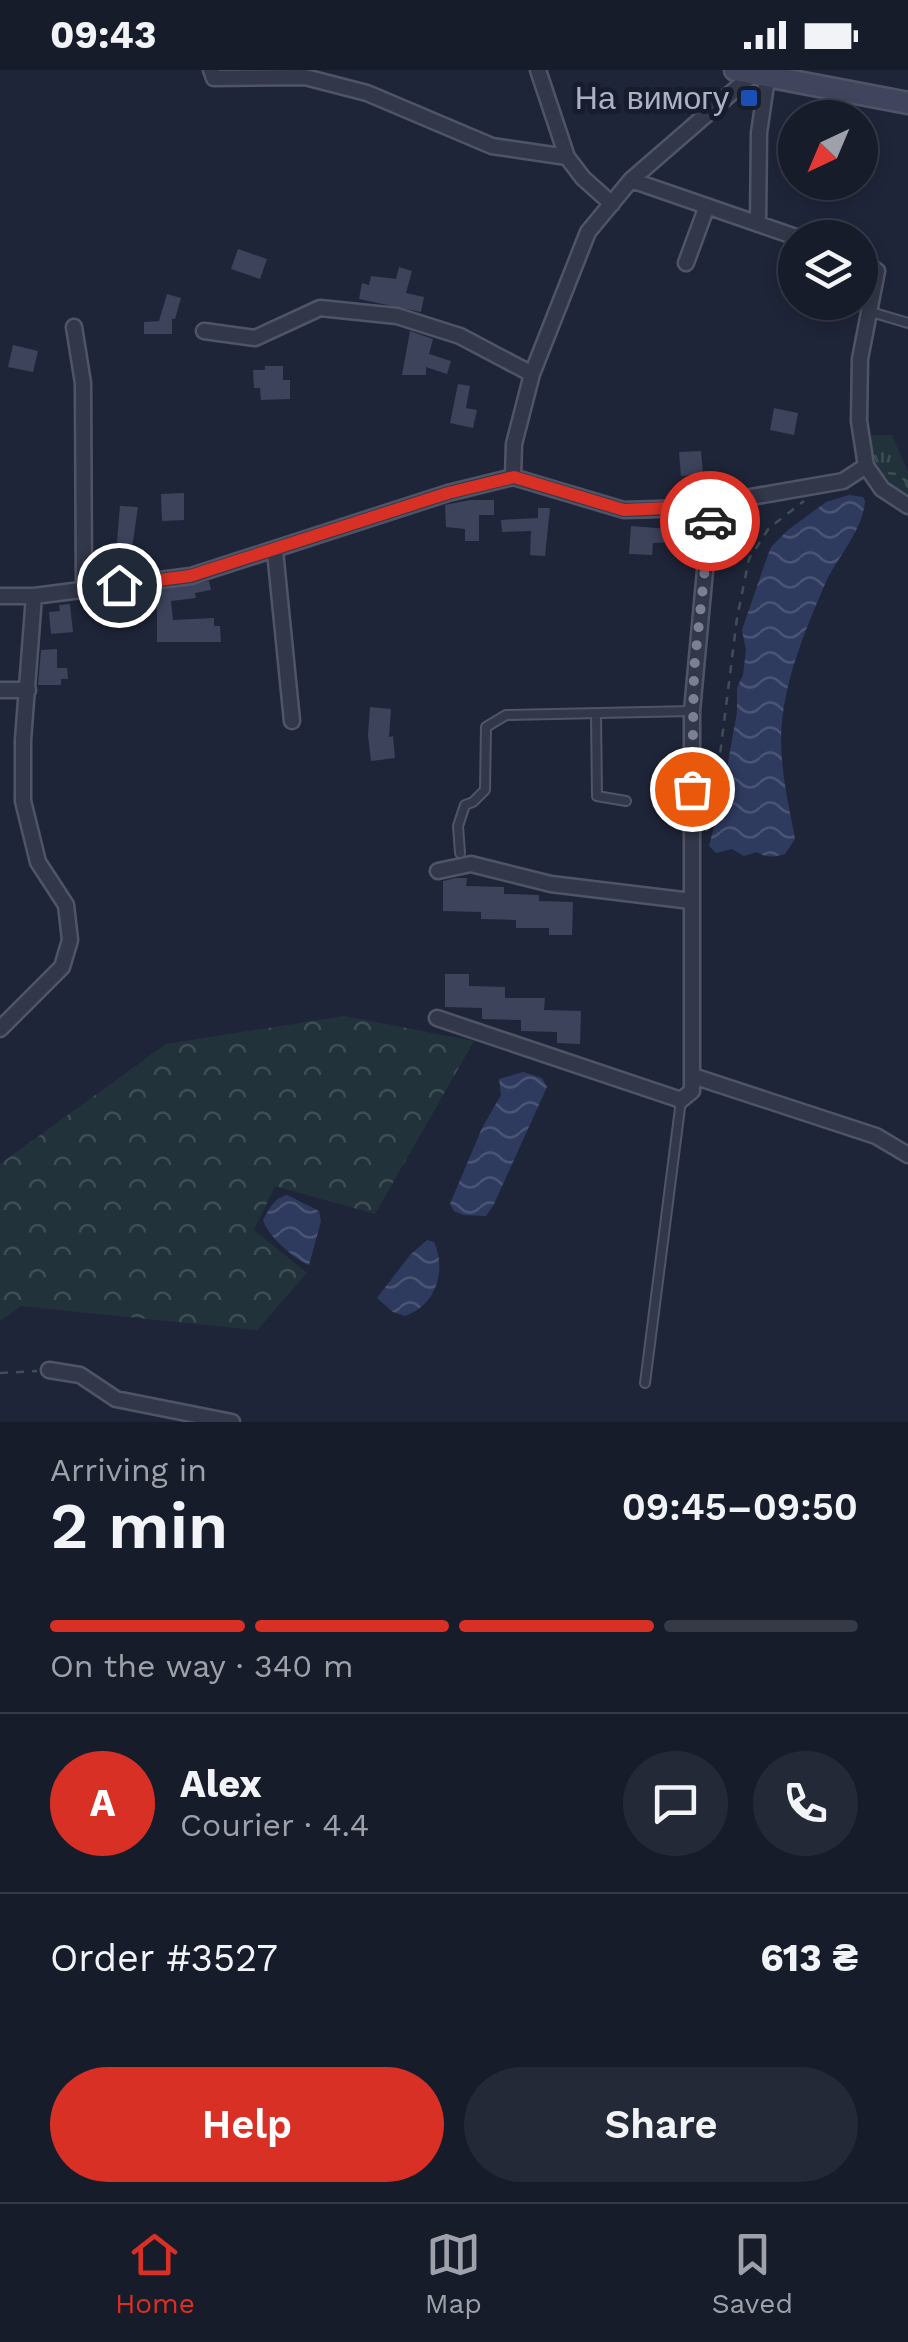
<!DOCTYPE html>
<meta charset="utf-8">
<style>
:root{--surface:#171c2b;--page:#242937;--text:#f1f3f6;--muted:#9ea1a9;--line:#363a47;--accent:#d93025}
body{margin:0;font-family:"Work Sans",sans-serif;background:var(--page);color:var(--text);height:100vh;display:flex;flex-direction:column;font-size:38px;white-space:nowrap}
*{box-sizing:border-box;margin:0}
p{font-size:32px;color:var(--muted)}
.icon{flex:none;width:55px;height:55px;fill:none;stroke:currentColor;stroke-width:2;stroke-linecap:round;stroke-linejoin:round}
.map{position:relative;height:1352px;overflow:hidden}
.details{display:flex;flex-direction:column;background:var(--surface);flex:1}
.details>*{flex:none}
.needle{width:65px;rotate:224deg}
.tools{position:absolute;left:778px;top:30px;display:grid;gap:20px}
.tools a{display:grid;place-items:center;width:100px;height:100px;border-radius:50%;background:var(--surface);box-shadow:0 5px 15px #0003,0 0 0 2px var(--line);font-size:50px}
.pin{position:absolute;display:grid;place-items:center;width:85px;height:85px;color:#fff;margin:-42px;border:5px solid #fff;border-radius:50%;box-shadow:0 2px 10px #0007}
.courier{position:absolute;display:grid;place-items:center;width:100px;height:100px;margin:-50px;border:8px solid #d93025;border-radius:50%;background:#fff;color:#222;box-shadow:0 2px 12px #0007}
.summary em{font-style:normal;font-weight:600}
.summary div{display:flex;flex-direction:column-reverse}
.summary{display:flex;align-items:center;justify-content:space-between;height:170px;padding:0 50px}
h1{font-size:65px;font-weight:600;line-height:75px}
.bar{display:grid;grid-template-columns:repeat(4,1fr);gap:15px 10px;align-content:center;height:120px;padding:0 50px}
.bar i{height:12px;border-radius:8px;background:var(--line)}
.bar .on{background:var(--accent)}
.bar p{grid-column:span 4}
.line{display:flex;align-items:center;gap:25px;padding:0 50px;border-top:2px solid var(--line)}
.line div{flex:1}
.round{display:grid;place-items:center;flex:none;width:105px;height:105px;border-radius:52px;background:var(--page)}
.cta{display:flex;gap:20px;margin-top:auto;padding:20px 50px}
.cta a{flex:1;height:115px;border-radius:60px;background:var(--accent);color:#fff;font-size:40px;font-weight:600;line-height:115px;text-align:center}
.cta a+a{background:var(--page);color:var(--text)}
.status{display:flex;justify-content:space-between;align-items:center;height:70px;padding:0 50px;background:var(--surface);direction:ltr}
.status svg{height:28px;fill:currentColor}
.dock{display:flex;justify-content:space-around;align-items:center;height:140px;border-top:2px solid var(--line);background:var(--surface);font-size:28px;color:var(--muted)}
.dock a{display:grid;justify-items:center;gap:5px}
.dock .on{color:var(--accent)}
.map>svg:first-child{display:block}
.forest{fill:url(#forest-crowns)}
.park{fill:url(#park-tufts)}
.water{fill:url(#water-waves)}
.building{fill:#3d435b}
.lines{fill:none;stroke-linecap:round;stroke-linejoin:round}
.lane-casing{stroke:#505467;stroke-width:12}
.street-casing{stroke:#505467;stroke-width:19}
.secondary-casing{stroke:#505467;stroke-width:25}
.path{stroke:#3e4f57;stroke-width:2.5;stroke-dasharray:8 8;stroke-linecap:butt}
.lane{stroke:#323749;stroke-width:8}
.street{stroke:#323749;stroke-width:14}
.secondary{stroke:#40455d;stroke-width:20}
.done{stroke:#7b8095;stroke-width:10;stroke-dasharray:0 18}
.route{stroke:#d93025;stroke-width:12}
.transit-dot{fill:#1a4fb4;stroke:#181d2e;stroke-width:4}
.labels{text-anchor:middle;stroke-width:10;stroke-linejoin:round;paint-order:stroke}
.poi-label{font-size:32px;fill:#adb1c6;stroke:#181d2e;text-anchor:end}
</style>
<div class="status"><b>09:43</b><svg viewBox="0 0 49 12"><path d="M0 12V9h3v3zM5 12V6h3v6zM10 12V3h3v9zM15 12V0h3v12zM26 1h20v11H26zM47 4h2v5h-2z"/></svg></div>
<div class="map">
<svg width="908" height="1352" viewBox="0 0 908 1352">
<defs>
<pattern id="forest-crowns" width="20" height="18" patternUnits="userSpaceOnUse" patternTransform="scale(2.5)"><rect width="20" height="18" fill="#21323a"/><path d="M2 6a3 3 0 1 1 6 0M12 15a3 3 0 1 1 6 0" fill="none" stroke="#3f4d55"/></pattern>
<pattern id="park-tufts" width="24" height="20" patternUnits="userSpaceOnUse" patternTransform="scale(2.5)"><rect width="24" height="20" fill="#21323a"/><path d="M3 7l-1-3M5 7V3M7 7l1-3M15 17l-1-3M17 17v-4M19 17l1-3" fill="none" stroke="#3f4d55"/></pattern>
<pattern id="water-waves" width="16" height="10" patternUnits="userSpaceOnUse" patternTransform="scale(2.5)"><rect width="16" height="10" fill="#2f3a5f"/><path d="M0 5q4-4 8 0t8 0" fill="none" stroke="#4a5474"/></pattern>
</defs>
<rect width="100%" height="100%" fill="#1f2539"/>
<path class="forest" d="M344,946L474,971L375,1144L275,1116L254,1160L307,1203L257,1260L21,1236L0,1251V1094L166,974Z"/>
<path class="park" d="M869,365H892L908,402V428L877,402Z"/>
<path class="water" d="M849,425L863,427L865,431C862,463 838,485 825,514C804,563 782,615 781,669C781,703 789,736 795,769L785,784C774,787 766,788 757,782L744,786L732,779L716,783L709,776L722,726L737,642V618L743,605L746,580L742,560L765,493L771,477L788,460L826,432Z
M523,1002L542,1008L547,1017L494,1134L486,1146L463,1145L454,1141L450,1134L482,1058L501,1025L499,1009Z
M287,1125L319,1141L321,1151L309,1195C294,1189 268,1166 263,1150C270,1138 274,1128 287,1125Z
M427,1170L434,1172C447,1201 436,1235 405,1246L393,1242L377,1228L410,1185Z"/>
<path class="building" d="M238,179L267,189L260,209L231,199Z
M399,197L412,201L406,223L424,227L421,242L359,229L362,213L369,215L371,206L396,209Z
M167,224L181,228L175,249H172V264H144V252L159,251Z
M410,261L433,269L429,284L451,291L447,304L426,297V305H402Z
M13,275L38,281L33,302L8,297Z
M265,296H283V310H290V329L261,330L260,318H254L253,300H265Z
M458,314L470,316L466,338L477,340L473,358L450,353Z
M774,338L798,343L794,365L770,360Z
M701,381L703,404L681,406L679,382Z
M184,423V450L162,451L161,424Z
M470,430H494V445H479V471H465V459L446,457L445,435Z
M120,436L138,437L131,485L116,483Z
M538,438H550L545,486L530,485L531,461L502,462L501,450L538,448Z
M631,456L682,460L681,472L653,473L652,485L629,484Z
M209,511L211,520L195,523L196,528L171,531L173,550L214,548V556H220L221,572H157V536L136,537L135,524Z
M70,534L73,562L51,564L49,542L60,541L59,535Z
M57,579V598H67L68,609H61V615H38L41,580Z
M370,637L391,639L389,667L393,666L395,688L371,691L368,665Z
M455,808H467L466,816L504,817V824L539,825V831L573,832L572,865H549V858H516V850L481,849V842L443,841V811Z
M445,904H469V916L505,917V928H545L544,940L581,941L580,974L557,973V962L521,961V950L482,949V938L445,937Z"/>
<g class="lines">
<g class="lane-casing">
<path id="lane" d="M871,242L908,253
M596,644L597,726L626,731
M460,783L458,756L465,735L473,732L485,720L486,657L506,645L692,641
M645,1313L681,1030"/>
</g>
<g class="street-casing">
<path id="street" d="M211,0L214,8L305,7L367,23L492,76L567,87L583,108L612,134
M538,0L567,87
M631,110L799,168
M758,154L759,63L767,8
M860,188L877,201L860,289L859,351L866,396L882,419L908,436
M686,193L707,136
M74,257L83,313L84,519
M204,261L255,268L320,238L397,246L460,266L532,304
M513,407L624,440L688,438L843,411L866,396
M275,481L292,651
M0,526H34L191,506L448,423L513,407L514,374L532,304L588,162L631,110L752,5
M0,620H28
M438,801L471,794L551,814L691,831
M437,948L681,1030L692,1021V641L711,436
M0,959L62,897L70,870L66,835L38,792L23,731V670L34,526
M693,1006L876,1066L908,1085
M49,1300L80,1305L116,1329L232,1352"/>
</g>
<g class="secondary-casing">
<path id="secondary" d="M735,0L908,33"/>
</g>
<path class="path" d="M888,403L896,404L908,412
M706,761L714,733L737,548L749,489L769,458L804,431
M0,1303L37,1301"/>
<use href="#lane" class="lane"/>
<use href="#street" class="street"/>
<use href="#secondary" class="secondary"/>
</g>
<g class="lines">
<path class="done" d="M692,719L694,600L710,451"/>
<path class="route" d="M119,515L190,506L448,423L514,407L624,440L711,436L710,451"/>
</g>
<rect class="transit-dot" x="739" y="18" width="20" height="20" rx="5"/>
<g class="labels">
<g class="poi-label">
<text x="729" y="39">На вимогу</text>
</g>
</g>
</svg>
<div class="tools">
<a><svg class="needle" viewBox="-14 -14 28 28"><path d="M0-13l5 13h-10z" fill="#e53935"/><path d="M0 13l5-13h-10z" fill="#9ea1a9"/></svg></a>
<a><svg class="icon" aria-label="layers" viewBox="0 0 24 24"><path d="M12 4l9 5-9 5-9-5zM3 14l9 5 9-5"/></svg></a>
</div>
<div class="pin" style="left:692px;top:719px;background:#ea580c"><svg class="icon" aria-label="bag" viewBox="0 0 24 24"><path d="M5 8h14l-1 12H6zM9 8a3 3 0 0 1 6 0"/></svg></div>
<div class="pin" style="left:119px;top:515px;background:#1f2937"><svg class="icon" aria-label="home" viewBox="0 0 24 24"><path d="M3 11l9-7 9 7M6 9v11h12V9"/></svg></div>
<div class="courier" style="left:710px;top:451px"><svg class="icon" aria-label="car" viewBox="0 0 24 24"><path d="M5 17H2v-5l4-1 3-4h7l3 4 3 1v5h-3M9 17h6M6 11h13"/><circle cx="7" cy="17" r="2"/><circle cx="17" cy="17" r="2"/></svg></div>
</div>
<section class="details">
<div class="summary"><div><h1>2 min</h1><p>Arriving in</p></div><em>09:45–09:50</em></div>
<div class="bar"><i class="on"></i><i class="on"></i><i class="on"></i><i></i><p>On the way · 340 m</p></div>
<div class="line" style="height:180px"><b class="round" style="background:var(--accent);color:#fff">A</b><div><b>Alex</b><p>Courier · 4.4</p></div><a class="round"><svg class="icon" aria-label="chat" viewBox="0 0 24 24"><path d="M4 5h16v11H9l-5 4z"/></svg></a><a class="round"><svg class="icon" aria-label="phone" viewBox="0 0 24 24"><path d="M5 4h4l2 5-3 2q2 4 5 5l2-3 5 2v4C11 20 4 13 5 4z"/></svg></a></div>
<div class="line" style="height:130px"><div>Order #3527</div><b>613 ₴</b></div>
<div class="cta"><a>Help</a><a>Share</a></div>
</section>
<nav class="dock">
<a class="on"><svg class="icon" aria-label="home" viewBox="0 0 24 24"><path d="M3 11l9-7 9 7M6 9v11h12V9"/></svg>Home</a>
<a><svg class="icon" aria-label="map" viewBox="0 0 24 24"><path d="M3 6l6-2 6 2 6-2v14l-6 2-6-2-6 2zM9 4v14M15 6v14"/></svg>Map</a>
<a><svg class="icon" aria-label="saved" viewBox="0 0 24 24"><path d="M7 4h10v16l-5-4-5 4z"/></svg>Saved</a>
</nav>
